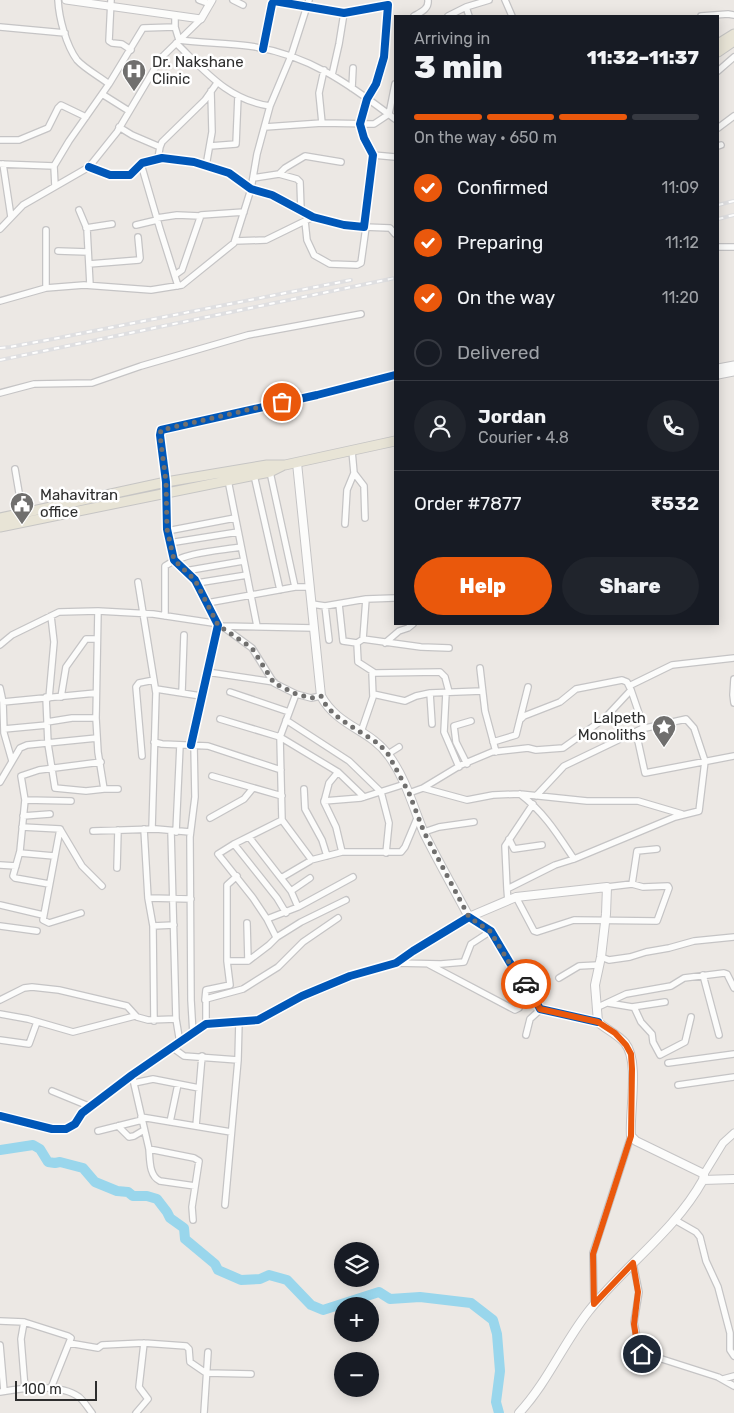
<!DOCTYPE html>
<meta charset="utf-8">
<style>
:root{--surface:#171b24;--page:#20242c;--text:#f1f3f6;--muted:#9ea1a6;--line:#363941;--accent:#ea580c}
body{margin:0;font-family:Rubik,sans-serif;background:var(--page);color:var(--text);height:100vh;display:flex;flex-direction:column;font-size:19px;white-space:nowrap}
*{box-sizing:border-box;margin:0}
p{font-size:16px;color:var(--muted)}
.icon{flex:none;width:28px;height:28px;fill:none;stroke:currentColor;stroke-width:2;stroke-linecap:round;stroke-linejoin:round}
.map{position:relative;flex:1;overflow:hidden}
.drawer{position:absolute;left:394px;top:15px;width:325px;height:610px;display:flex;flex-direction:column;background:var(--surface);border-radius:0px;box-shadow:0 2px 12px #0003}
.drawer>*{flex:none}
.controls{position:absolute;left:334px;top:1242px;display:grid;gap:10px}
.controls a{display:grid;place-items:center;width:45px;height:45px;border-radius:50%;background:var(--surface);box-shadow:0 2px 12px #0003;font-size:25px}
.scale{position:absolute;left:15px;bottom:12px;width:82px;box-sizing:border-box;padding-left:5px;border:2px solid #2e2e2e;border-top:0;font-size:14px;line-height:18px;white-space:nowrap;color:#2e2e2e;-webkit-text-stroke:4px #fff;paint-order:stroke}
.pin{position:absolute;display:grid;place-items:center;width:42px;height:42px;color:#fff;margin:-21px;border:2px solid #fff;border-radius:50%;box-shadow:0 1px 5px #0007}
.courier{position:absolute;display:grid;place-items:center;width:50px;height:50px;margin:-25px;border:4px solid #ea580c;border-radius:50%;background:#fff;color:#222;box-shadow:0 1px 6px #0007}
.summary em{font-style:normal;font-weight:800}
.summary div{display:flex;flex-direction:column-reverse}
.summary{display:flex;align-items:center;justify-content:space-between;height:85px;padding:0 20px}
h1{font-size:32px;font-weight:800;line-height:38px}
.bar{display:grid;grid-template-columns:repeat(4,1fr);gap:8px 5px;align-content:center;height:60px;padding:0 20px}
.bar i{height:6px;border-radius:4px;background:var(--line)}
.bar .on{background:var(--accent)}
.bar p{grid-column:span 4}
.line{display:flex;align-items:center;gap:12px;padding:0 20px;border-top:1px solid var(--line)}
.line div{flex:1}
.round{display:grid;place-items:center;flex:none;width:52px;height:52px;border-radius:26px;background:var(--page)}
ol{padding:0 20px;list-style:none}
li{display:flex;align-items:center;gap:15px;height:55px}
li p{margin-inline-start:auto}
li .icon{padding:5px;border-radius:50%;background:var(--accent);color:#fff;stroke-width:4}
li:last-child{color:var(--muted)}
li i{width:28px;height:28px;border:2px solid var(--line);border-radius:50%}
.primary-button{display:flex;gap:10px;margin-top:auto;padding:10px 20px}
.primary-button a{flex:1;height:58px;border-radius:30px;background:var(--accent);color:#fff;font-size:20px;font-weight:800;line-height:58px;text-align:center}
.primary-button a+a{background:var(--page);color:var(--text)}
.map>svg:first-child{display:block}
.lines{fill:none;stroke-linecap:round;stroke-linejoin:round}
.river{stroke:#99d6ec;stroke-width:10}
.minor-casing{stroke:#c5c4c5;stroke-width:8}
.tertiary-casing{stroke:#c5c4c5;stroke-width:9}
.secondary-casing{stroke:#c5c4c5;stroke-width:10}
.primary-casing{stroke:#c6c5c4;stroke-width:11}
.minor{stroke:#fcfcfb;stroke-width:5.5}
.tertiary{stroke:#fcfcfb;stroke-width:7}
.secondary{stroke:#fcfcfb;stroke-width:8}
.primary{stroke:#e8e4d6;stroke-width:9}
.rail-casing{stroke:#dfdfe1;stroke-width:4}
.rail{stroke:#fff;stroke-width:2;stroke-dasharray:5.5;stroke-linecap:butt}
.cycleway-casing{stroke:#fff;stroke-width:11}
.cycleway{stroke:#0057b8;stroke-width:8}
.done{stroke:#706f6e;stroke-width:5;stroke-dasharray:0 9}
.route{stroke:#ea580c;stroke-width:6}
.labels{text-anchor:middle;stroke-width:5;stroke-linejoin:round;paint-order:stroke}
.poi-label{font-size:15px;fill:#2e2e2e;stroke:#fff;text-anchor:start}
</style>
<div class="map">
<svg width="734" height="1413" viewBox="0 0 734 1413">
<rect width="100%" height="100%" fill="#ece8e4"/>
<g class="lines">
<path class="river" d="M0,1150L33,1145L40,1149L48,1162L55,1163L60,1162L83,1168L95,1182L117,1191L128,1192L133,1196H147L157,1199L167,1212L170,1218L184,1228L185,1239L215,1264L218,1270L241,1280L260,1279L269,1275L287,1280L311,1305L323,1310L379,1292L390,1299L420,1297L471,1303L493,1320L497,1334L500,1371L496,1402L499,1413"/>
<g class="minor-casing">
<path id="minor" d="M111,0L109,41L112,43L122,44L131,50
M199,0L210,4
M233,0L243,5
M505,0L512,16
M466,7L469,16
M414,16C421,12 429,9 428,0
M448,16L466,7L489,0
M701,16L728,14L734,15
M0,27L65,33
M175,27L179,40C202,43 226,43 249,46C308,54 349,84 395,119
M176,43C205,71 228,100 270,106
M718,71L734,57
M332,75L339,44L344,13
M109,84L143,28L175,27V15
M352,88L353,68
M102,94L129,111
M322,123L319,93L324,70
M119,127L132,135L160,147
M265,127L322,123L374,124L389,114L395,84
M718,128L734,116
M0,140H19L48,128L58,108L61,105L86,117
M210,146L236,144L238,96
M718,146L721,145
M373,155L395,157
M158,158L160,147L162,142L205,100L217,83
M0,164L54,166
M3,164L11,217
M141,164L160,229L178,286
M206,166L212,132L211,91
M89,167L110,175H130L142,163L162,158L194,162L229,173L251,189L272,195L313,217L344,225L364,227L373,155L364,138L360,124L367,99L376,84L384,57L388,5L344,13L274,1L272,4L263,49
M279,174L297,179L300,182L301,210
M253,178L279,174L285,168L305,156L341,162
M55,186L54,166L69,141L109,84C100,77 84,68 77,60C66,45 59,18 58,0
M79,210L87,229L90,285
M157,218L177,215L200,216
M305,221L307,240L314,255L330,264L357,265L361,263L366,227
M136,225L157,220
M364,227L390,228L395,234
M86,228L112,224
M0,229L23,205L89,167L117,132L161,58L201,19
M46,230V288
M235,241L266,240L313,217
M718,247H734
M58,251L88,252
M89,264L139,260L140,258L138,237
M175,275L182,270L201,215L244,212
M0,301L46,288L84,285L151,290L182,285L234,243L251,189L257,154L270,106L291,56L309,0
M0,393L34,384L92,383L141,366L248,335L361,314
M15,469L23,516
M270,472L295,587
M354,473L364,486L365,518
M254,475L280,590
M228,480L257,626
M345,524L347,490L354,473L352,451
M167,531L235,518
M169,543L238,532
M185,571L243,561
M138,582L156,693L152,829
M197,583L247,575
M366,599L363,639L357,643L358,662L375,673L440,672L445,677L449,692
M207,603L295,587H310
M312,604L325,606L366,599L395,598
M339,604L343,641L357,643
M325,606L329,640
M98,611L96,718L98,752L104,789
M165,616V566C186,552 216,551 241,547
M222,626L252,648L274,683L296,694L311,698L321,696
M363,639L421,647L449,648
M385,643L399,631L408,628L413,624
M0,645L12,635L59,612L98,611L153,614L213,623L222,626L314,628
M480,668L485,711L496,752
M207,672L274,682
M734,679L733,695L734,703
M629,686L672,665L734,658
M0,688L3,702L4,733L12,761
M156,689L201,696
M182,692L184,635
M230,692L289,712
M430,693L432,724
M446,693L444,732L459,767
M373,694L405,701L416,696L430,693L482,691
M46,697L48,744L55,788L86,791L104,789H118
M61,697L66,667L86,639H97
M49,698L54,642L51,616
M3,702L96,693
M220,719L280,737L338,772L364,797
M521,719L524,716L560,702L576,689L622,680L627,682L631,690L644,728
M286,720L349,761L381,792L389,823L386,853
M47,722L72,718H96
M4,729L47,725
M361,732L373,697L372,672
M636,732L645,773L734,756
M154,742L162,744L208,746L281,770
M493,742L516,735L528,687
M191,745L218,625L195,580L174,560L167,529L166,482L160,435L161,430L317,395L395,375
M388,754L399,747
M142,756L136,687L139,683L154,680
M467,764L456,742L454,726L471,721
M338,772L329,783L324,802L336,827L342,852
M212,776L282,796
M0,782L20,748L27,745L97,738
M423,788L461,765L492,752L528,748L536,750L563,748L605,718L631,690
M304,789L305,809L322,840L327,856
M409,793L423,788L467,800L493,795L520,794L587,801H638L682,814
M520,794C544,812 558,835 574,859
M25,800L71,801
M324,801L361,798L405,784
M23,816L50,814
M210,818L244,799L253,788
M22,827L60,829L82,866L102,886
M60,829L43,920L49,923L81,913
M144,829L148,898L153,926L154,1021
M93,831L156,829L190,832
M171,831L176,1019L180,1043
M176,832L180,745
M424,832L439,827L474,822
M249,837L291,891L298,907
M509,839L514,849L542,845
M234,844L277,898L286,913
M20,853L54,856
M311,860L342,852H401L405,847L418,816
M0,865L16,866
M117,868L118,830
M281,878L310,861L311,859L282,820
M49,884L15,878L13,876L20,851L25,800L21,776L39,770L101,762
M632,884L637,851L657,849
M507,889L505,846L533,804
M291,891L310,878
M516,897L534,931L537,932L574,920L657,921L669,888L668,886L643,887L632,884L607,887
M148,898L191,899
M508,901L507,889L555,865L574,859L675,817L699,811L705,761L694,728L686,719L641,729L564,766L536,796
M0,905L43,915
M267,919L298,907L353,877
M247,923L248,961
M0,926L37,931
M153,926L174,925
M276,937L267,919L253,898L218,854L234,844L282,820L280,737L296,694
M601,957L609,960L630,957L646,952L669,948L694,941L734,937
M227,961H248L269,945L277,937L301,922L346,900
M396,963L441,964L464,962L471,944L491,931
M428,964L515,1010L519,1008L528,986
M703,975L719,1035
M559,978L579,966L598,965
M0,1000L24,988L32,987L59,990L127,1006L137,1017L148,1020L176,1019
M205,1000L206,990L230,985L227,961V885L237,876
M608,1003L632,1007L665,1002
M634,1007L641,1022L652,1034L653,1042L660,1055L685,1042L691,1017
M596,1008L626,994L671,986L684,978L724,973L727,974L734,988
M0,1014L28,1019L73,1032L135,1016
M206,1024V999L243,989L278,967L303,942L338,918
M193,1034L191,1000L190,837L195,797L194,745
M526,1035L530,1019L541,1009
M0,1040L29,1044L37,1022
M173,1048L184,1056L238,1060
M668,1063L734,1054
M132,1075L149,1149L194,1158L199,1161L192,1207L193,1220
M134,1083L153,1079L199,1088
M678,1085L734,1077
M52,1091L91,1107
M0,1116L52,1129H66L75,1124L82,1113L132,1075L206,1024L258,1020L302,996L350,976L396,963L413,951L469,917L491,931L510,963L531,991L540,1009L598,1022
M141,1117L231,1132
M170,1122L178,1084
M118,1126L129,1137L134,1136L144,1130
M196,1126L202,1056
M98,1131L142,1120
M149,1149C150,1160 149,1176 160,1181L195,1186
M225,1205L238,1060L239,1021
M675,1220L696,1232L700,1237L706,1261L718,1287L730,1333V1350L734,1356
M633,1263L639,1292L634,1322L640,1352L718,1377L734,1386
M594,1304L593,1253L631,1136
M0,1321L24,1322L68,1336L71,1338L69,1343L98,1348L102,1345L144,1343L186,1346L189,1349L190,1362L206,1373L251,1374
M24,1322L21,1339L25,1389
M0,1345L4,1391
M723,1379L734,1376
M51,1388L69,1343
M0,1392C22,1388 60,1383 79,1397C84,1401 88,1408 92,1413
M136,1413L148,1399L139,1387L144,1343
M204,1413L208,1352"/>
</g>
<g class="tertiary-casing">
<path id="tertiary" d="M66,0L201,19L212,0
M718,368L734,365
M718,375L734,372
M704,1174L723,1143L734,1133"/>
</g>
<g class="secondary-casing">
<path id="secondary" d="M297,463L321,696C338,727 370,729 389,756C406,779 413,807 424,833C438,861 454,889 469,917L516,897L607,887L606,914L601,957L595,985L598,1022C607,1030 617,1034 625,1043C640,1061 629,1113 631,1136L636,1141L704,1174L703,1180
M519,1413C547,1383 563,1344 588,1312C624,1266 674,1232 703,1180L734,1179"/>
</g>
<g class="primary-casing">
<path id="primary" d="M718,44L734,34
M718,52L734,41
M0,518L166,482L267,465H285L395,441
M0,527L270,472L282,466"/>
</g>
<use href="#minor" class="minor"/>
<use href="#tertiary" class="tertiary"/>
<use href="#secondary" class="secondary"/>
<use href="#primary" class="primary"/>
<g class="rail-casing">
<path id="rail" d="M718,205L734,201
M718,219L734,215
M0,348L10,347L53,339L351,280
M0,360L395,278"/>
</g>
<use href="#rail" class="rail"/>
<g class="cycleway-casing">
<path id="cycleway" d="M89,167L110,175H130L142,163L162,158L194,162L229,173L251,189L272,195L313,217L344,225L364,227L373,155L364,138L360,124L367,99L376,84L384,57L388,5L344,13L274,1L272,4L263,49
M191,745L218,625L195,580L174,560L167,529L166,482L160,435L161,430L317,395L395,375
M0,1116L52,1129H66L75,1124L82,1113L132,1075L206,1024L258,1020L302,996L350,976L396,963L413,951L469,917L491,931L510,963L531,991L540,1009L598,1022"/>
</g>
<use href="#cycleway" class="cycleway"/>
</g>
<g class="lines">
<path class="done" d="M282,402L161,430L160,435L166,482L167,529L174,560L195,580L218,625L252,648L274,683L296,694L311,698L321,696L327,707L340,719L379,744L388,754L409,793L424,832L469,917L490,931L510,964L526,984"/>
<path class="route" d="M526,984L540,1009L598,1022L615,1033L626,1045L631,1054L632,1069L631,1136L593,1254L594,1304L633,1263L638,1292L634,1324L638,1350L642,1354"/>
</g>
<defs>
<g id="hospital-pin" transform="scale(1.25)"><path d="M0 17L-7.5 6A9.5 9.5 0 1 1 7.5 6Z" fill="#706f6e" stroke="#fff"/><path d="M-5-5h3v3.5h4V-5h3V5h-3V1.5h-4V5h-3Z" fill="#fff"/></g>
<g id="civic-pin" transform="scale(1.25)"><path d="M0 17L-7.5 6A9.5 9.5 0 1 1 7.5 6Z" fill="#706f6e" stroke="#fff"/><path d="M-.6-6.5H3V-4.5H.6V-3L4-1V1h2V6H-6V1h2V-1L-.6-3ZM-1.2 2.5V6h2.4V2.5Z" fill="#fff"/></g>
<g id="sight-pin" transform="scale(1.25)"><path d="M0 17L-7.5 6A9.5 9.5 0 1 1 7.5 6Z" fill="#706f6e" stroke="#fff"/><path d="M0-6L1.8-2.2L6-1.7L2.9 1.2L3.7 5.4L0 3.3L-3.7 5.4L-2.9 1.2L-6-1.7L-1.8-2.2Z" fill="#fff"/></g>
</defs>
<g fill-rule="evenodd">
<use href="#hospital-pin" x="134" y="71"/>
<use href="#civic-pin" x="22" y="504"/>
<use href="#sight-pin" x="664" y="727"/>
</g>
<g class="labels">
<g class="poi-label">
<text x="152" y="67">Dr. Nakshane<tspan x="152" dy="17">Clinic</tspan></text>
<text x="40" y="500">Mahavitran<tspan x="40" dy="17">office</tspan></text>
<text x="646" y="723" text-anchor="end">Lalpeth<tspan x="646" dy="17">Monoliths</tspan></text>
</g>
</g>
</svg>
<div class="controls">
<a><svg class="icon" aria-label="layers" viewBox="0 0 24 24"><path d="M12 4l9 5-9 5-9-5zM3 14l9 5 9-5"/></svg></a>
<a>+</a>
<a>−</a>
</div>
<div class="scale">100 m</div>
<div class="pin" style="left:282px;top:402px;background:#ea580c"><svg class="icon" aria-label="bag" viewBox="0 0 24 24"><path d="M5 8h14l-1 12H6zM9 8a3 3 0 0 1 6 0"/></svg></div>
<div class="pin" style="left:642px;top:1354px;background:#1f2937"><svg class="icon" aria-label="home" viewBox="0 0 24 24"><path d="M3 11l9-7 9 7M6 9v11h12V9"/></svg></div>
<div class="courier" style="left:526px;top:984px"><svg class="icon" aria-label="car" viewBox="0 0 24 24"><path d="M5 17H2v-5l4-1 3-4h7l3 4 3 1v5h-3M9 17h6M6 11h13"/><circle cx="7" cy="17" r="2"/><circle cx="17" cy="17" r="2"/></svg></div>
<section class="drawer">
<div class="summary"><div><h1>3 min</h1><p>Arriving in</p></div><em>11:32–11:37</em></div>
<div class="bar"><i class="on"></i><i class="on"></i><i class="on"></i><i></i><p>On the way · 650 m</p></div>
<ol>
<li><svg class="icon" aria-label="check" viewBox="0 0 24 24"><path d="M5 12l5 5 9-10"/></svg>Confirmed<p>11:09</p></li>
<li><svg class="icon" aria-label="check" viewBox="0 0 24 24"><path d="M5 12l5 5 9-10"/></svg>Preparing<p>11:12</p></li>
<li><svg class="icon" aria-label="check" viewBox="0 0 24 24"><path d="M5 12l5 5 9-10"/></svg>On the way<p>11:20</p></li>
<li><i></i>Delivered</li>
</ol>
<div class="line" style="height:90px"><a class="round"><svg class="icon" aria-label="person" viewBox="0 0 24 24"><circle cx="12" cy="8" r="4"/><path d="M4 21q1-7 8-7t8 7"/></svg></a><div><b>Jordan</b><p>Courier · 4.8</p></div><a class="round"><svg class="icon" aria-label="phone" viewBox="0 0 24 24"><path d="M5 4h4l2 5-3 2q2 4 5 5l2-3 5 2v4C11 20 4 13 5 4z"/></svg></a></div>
<div class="line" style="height:65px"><div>Order #7877</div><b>₹532</b></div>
<div class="primary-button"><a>Help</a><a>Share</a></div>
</section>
</div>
